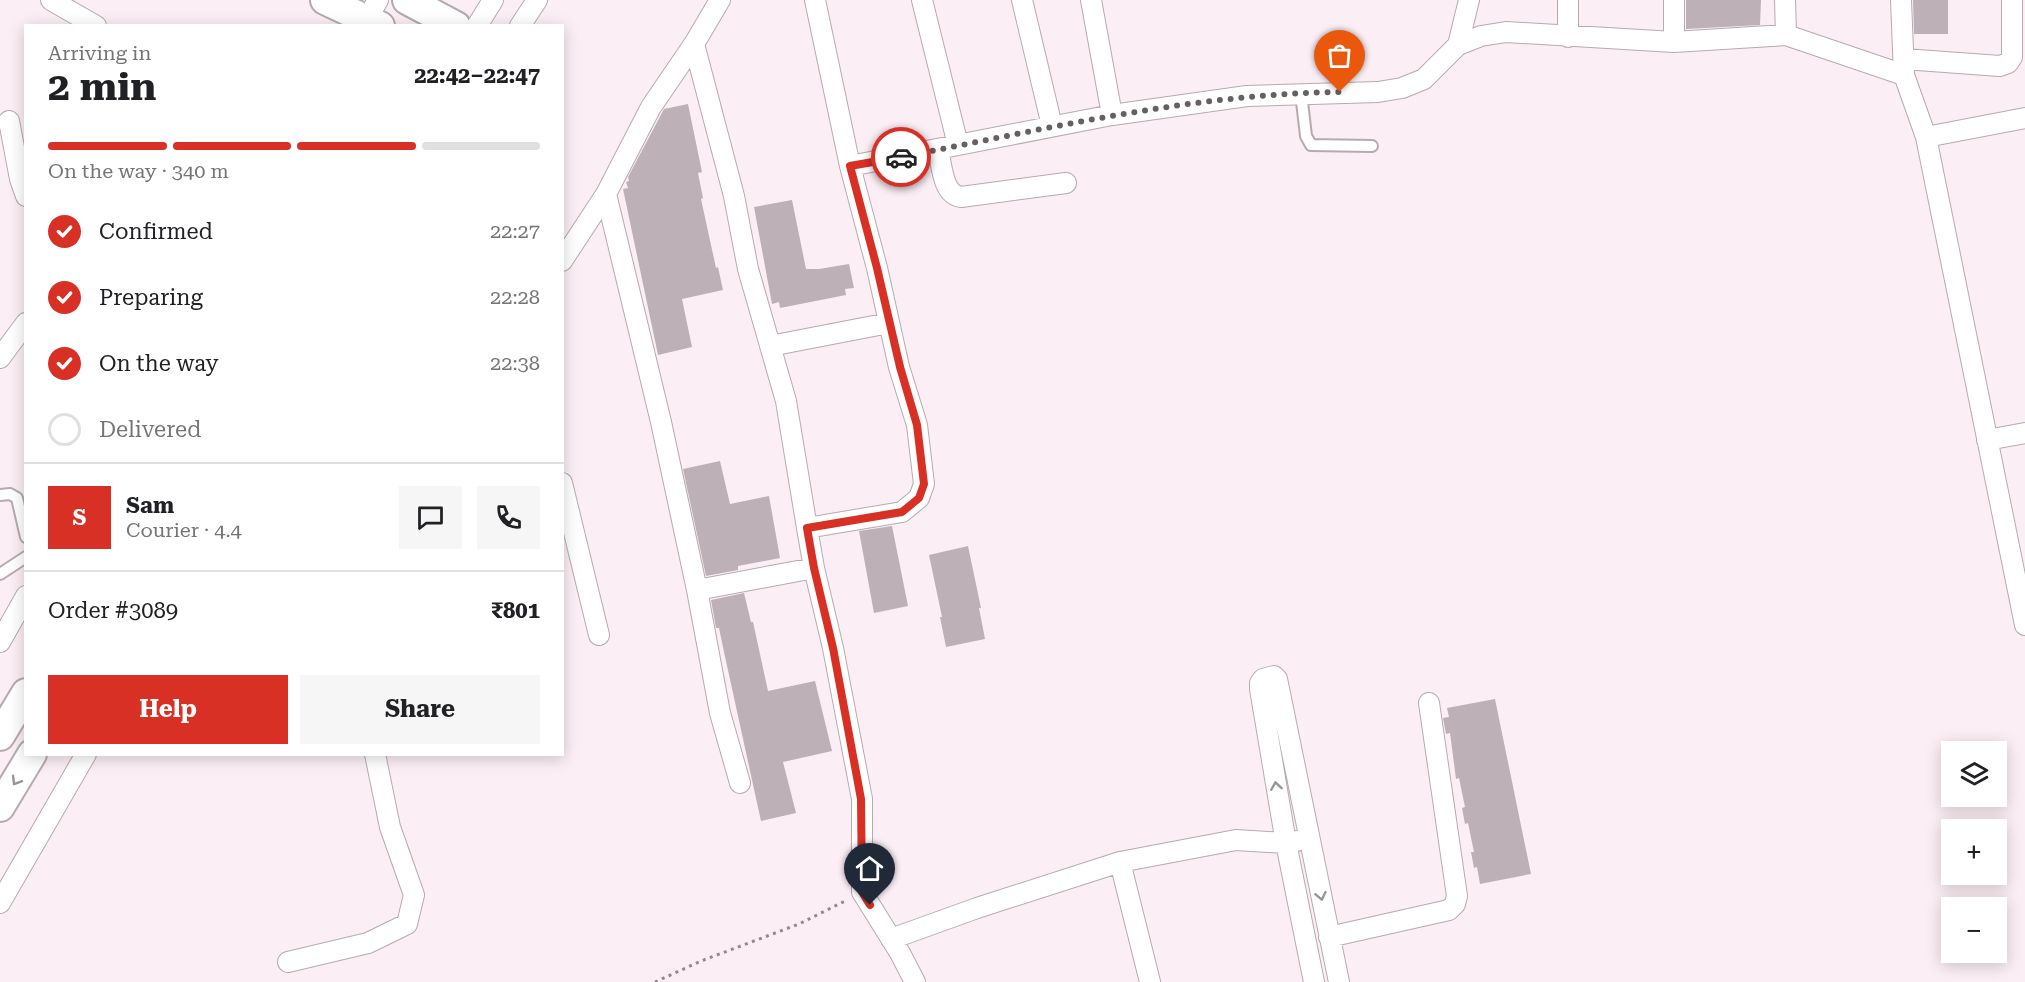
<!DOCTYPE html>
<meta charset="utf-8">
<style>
:root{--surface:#fff;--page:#f6f6f6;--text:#202124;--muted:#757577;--line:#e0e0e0;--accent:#d93025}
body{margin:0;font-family:"Roboto Serif",serif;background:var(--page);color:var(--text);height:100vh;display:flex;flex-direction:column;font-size:22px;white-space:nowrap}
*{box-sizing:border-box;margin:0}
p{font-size:20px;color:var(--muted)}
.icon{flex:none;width:33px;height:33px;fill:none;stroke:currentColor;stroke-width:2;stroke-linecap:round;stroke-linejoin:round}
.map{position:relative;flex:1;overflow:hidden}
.side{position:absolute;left:24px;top:24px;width:540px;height:732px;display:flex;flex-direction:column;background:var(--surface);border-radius:0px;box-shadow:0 3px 15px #0003}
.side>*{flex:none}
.tools{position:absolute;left:1941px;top:741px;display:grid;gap:12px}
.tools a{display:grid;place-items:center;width:66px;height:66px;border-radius:0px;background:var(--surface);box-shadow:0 3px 15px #0003;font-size:30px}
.pin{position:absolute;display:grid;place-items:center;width:51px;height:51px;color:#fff;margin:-62px -26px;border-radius:50% 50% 50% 0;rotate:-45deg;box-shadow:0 0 6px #0007}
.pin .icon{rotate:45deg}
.courier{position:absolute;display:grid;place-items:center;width:60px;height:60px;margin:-30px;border:4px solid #d93025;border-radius:50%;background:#fff;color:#222;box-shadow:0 2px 8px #0007}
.head em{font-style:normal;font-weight:700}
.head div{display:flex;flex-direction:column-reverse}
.head{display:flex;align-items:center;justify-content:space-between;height:102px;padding:0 24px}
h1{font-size:39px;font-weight:700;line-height:45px}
.bar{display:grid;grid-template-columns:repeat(4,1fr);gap:9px 6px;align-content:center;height:72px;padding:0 24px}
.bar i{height:8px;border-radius:4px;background:var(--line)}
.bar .on{background:var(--accent)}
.bar p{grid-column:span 4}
.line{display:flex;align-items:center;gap:15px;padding:0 24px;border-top:2px solid var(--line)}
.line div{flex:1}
.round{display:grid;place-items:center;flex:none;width:63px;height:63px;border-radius:0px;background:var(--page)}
ol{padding:0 24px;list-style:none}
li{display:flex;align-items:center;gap:18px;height:66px}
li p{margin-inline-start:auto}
li .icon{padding:6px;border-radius:50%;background:var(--accent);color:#fff;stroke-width:4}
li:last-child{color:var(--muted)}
li i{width:33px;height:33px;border:3px solid var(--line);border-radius:50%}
.cta{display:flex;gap:12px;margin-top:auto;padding:12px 24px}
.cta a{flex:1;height:69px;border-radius:0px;background:var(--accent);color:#fff;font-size:24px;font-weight:700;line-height:69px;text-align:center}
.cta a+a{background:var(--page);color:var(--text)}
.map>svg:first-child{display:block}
.building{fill:#bdb1b7}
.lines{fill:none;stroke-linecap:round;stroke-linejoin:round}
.lane-casing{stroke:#b6aab0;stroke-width:14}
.street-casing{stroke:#b6aab0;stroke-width:22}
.secondary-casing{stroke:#b6aab0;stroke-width:32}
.path{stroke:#928a8e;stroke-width:3;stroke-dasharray:3 4.5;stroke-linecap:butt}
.lane{stroke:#fff;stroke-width:10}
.street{stroke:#fff;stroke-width:20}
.secondary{stroke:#fff;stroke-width:28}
.oneway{stroke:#979596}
.done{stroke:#676063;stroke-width:6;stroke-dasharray:0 10.8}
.route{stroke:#d93025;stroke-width:8}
</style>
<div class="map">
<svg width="2025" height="982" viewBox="0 0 2025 982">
<rect width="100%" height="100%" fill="#fbeef4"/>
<path class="building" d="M1686,0H1761L1760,25L1686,29Z
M1913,0H1948V34H1914Z
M688,104L702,172L698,173L703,198L701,199L716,268L718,267L723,290L682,299L692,347L658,355L623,189L628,188L626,182L629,181L628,177L664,109Z
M792,200L806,269H819L849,264L854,288L845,289L846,295L780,308L779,302L772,304L754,207Z
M720,461L730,504L769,496L780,558L738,566V570L706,576L683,469Z
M892,526L908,606L874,613L859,531Z
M968,546L981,608H979L985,639L946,647L940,617H942L929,555Z
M744,593L751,622H753L768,691L815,681L832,751L783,762L796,813L761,821L724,652L719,628H716L711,600Z
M1495,699L1531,874L1480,884L1477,867L1474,868L1471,852H1474L1468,823L1465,824L1462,808L1465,807L1459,778L1456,779L1450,733L1446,734L1443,718L1449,717L1447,708Z"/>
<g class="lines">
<g class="lane-casing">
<path id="lane" d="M1301,93L1306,136L1311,145L1372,146
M0,495L10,494L17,498L26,537
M0,574L26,557"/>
</g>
<g class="street-casing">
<path id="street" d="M51,0L96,26
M922,0L958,145
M1022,0L1052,126
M1091,0L1112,115
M1674,0V42
M1785,0L1786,35
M363,26L378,0
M477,26L493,0
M520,26L537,0
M1568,37V0
M694,44L734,196L748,269L786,401L807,528
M1458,45L1469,0
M1904,59L2000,66L2008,63L2012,57V0
M1904,75L1926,137L2025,118
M9,121L20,179L26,196
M1926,137L2025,625
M938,149C942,165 942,194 961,197L1066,183
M850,166L1112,115L1247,96L1378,92L1402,88L1424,79L1458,45L1481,36L1506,32L1674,42L1786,35L1904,75L1901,0
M606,194L661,422L697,590L814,568L807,528L902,512L919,498L924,484L917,425L899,367L877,268L850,166L815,0
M562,261L606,194L651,107L694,44L720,0
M770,346L889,323
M0,358L26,323
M1987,440L2025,433
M562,483L599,635
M814,568L833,648L862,799V892L900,953L915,982
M697,590L720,713L740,783
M0,642L26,596
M1120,862L1150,982
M0,903L86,754
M1329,937L1449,910L1455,904L1457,896L1429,703
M891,939L977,908L1120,862L1236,840L1286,843L1297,841
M288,962L368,943L407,924L414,895L390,827L375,754
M1314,982L1286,843L1260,689V683L1263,679L1274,676L1277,679L1339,982"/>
</g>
<g class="secondary-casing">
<path id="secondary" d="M325,0L380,26
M407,0L456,26
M0,736L26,693
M0,807L32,754"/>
</g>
<path class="path" d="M655,982L701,961L799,924L847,900"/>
<use href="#lane" class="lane"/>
<use href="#street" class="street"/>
<use href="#secondary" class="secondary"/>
</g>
<defs><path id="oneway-chevron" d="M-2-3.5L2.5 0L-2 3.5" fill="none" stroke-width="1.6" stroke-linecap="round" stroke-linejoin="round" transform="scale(1.5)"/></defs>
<g class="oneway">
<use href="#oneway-chevron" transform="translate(16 781) rotate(121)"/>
<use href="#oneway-chevron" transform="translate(1276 786) rotate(-99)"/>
<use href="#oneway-chevron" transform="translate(1321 896) rotate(78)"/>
</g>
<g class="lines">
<path class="done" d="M901,157C1046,129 1191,94 1340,92"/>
<path class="route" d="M870,905L862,892L861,799L833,648L814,568L807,528L902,512L919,498L924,484L917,425L900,367L877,268L850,166L901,157"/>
</g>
</svg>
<div class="tools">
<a><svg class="icon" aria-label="layers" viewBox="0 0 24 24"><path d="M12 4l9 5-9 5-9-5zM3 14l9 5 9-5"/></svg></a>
<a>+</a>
<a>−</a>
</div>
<div class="pin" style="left:1340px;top:92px;background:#ea580c"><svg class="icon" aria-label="bag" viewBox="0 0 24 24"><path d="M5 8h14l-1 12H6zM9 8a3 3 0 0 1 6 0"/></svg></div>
<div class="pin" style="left:870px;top:905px;background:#1f2937"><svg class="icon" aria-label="home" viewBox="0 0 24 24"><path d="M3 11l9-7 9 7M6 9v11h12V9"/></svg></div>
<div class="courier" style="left:901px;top:157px"><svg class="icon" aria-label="car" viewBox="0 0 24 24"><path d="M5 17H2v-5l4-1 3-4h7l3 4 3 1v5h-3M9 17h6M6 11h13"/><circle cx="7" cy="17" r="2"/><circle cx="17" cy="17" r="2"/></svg></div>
<section class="side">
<div class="head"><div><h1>2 min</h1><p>Arriving in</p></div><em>22:42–22:47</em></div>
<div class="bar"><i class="on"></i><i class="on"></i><i class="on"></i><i></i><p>On the way · 340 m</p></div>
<ol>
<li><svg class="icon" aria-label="check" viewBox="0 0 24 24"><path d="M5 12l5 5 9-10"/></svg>Confirmed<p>22:27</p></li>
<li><svg class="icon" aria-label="check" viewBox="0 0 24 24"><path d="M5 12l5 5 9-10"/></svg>Preparing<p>22:28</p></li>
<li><svg class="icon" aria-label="check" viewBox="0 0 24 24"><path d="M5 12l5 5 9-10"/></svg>On the way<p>22:38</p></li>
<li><i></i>Delivered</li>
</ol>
<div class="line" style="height:108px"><b class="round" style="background:var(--accent);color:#fff">S</b><div><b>Sam</b><p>Courier · 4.4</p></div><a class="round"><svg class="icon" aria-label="chat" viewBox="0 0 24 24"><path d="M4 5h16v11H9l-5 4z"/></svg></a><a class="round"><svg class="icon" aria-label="phone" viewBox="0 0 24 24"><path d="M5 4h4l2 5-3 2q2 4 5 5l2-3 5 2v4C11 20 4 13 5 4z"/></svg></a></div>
<div class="line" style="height:78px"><div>Order #3089</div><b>₹801</b></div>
<div class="cta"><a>Help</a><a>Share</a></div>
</section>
</div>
